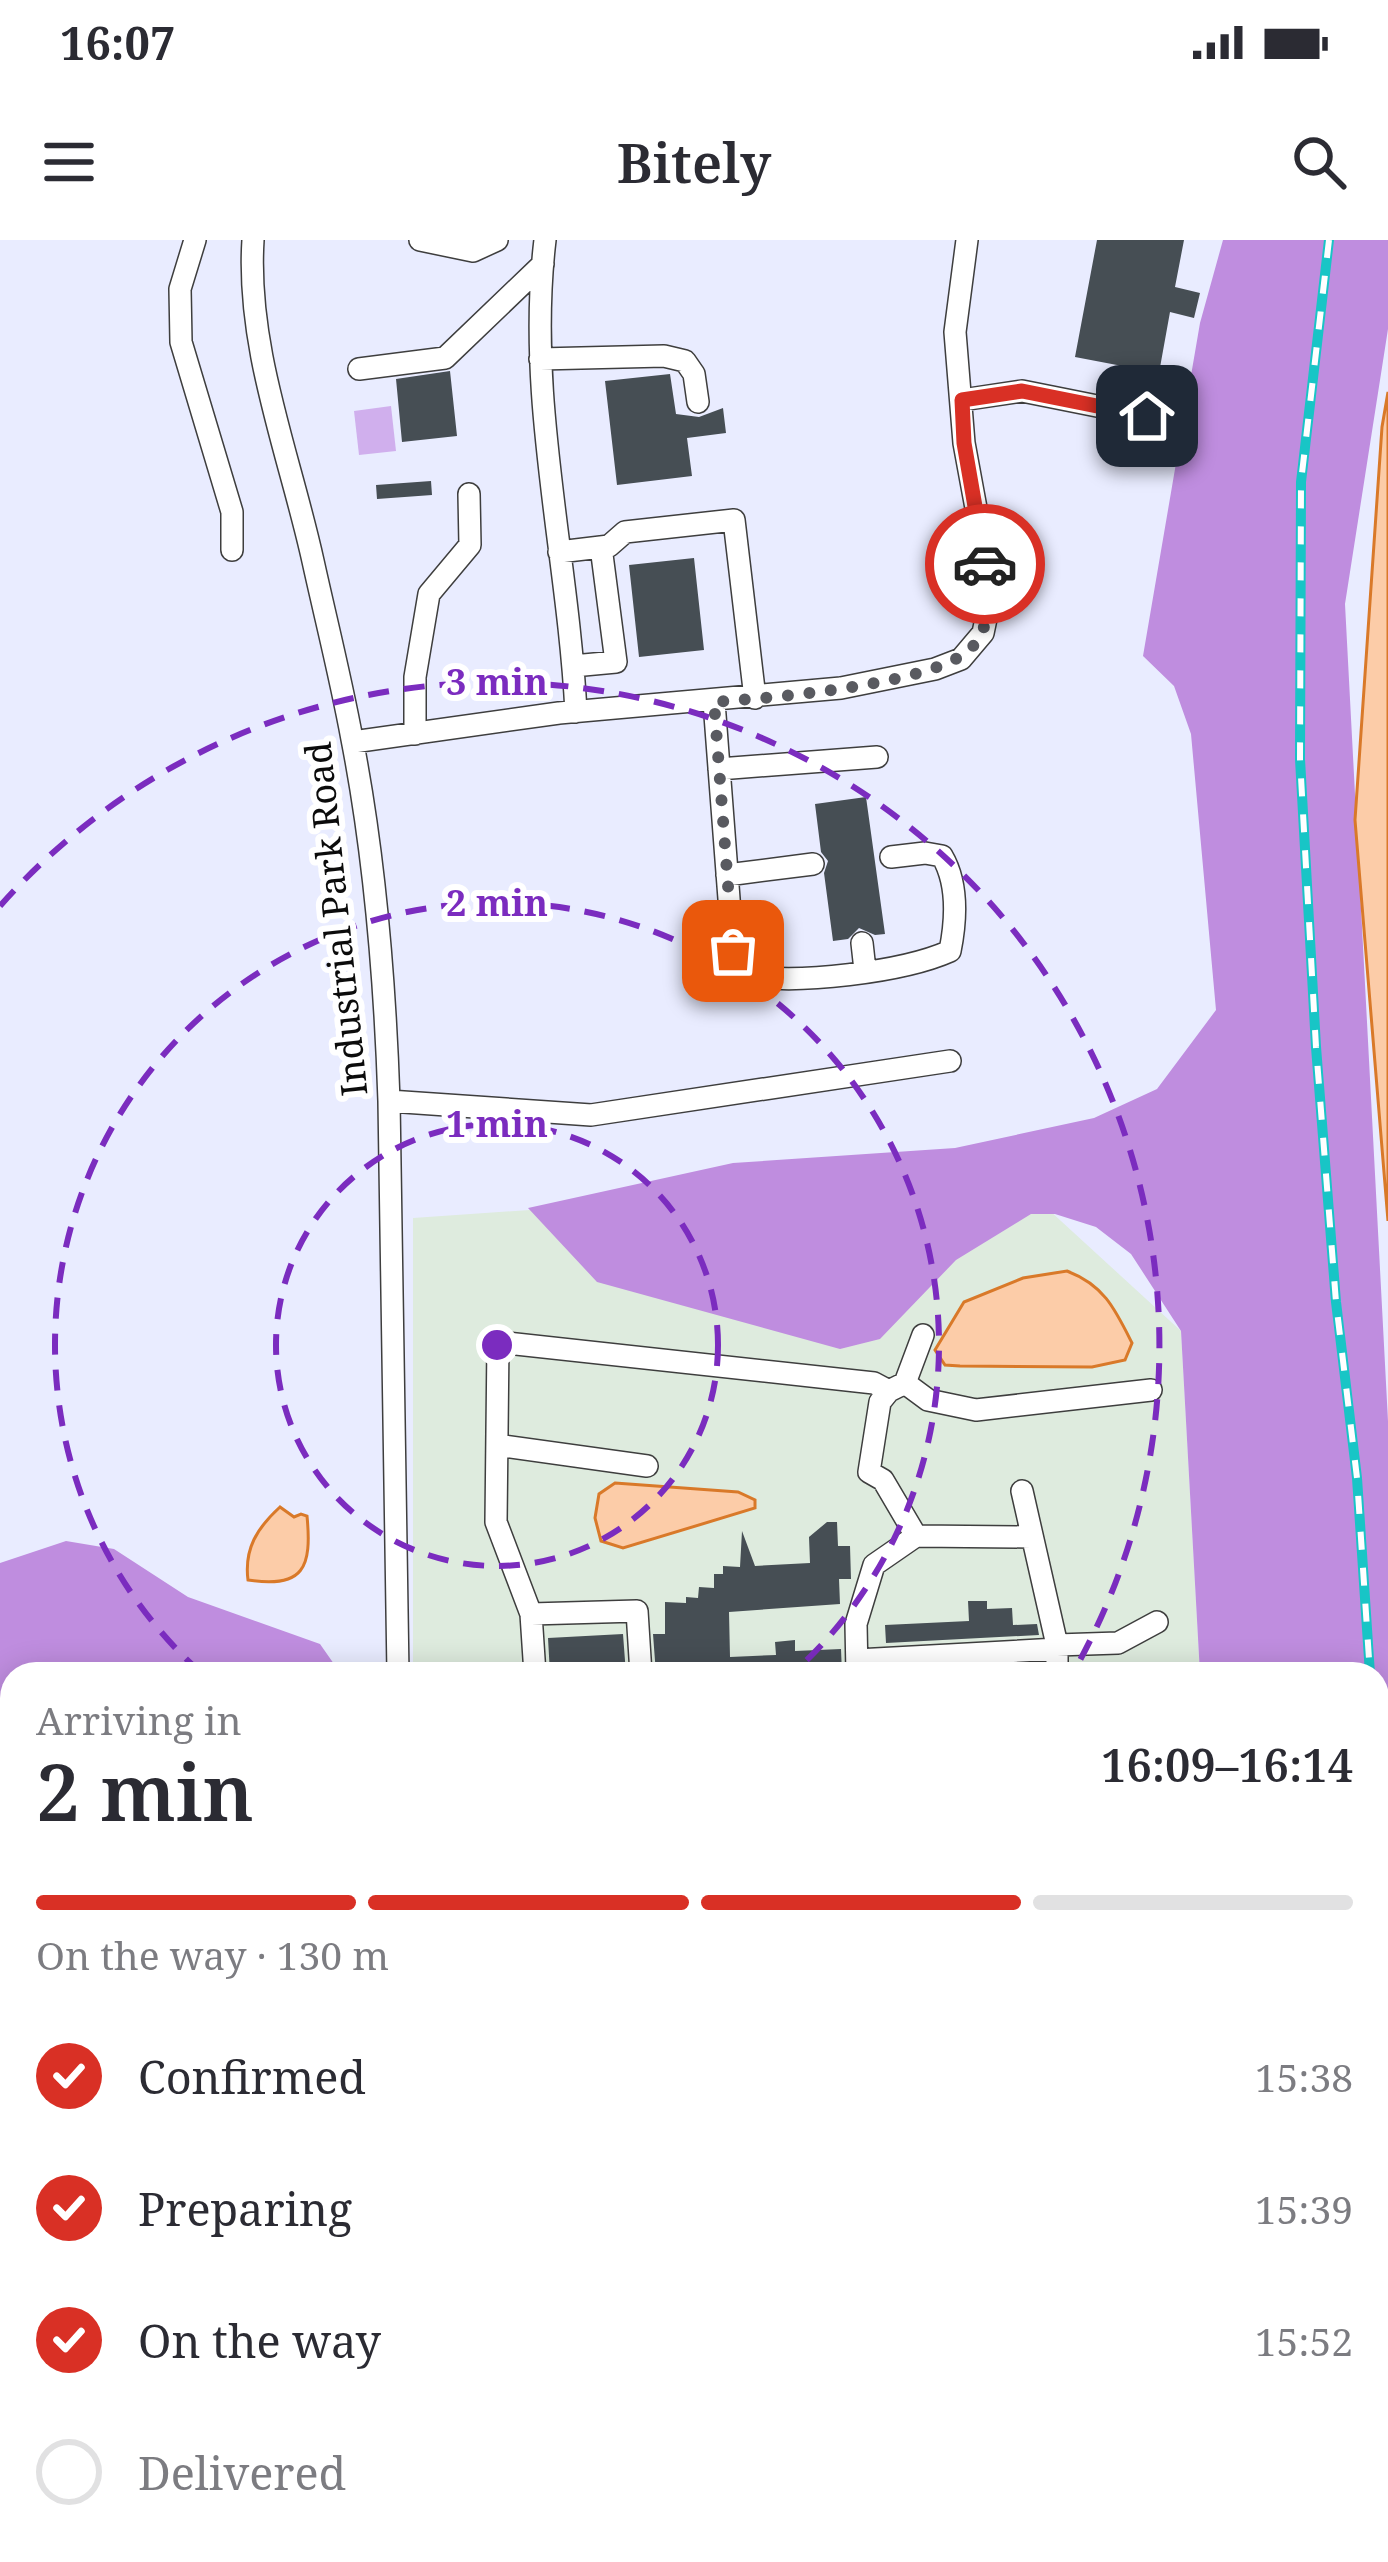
<!DOCTYPE html>
<meta charset="utf-8">
<style>
:root{--surface:#fff;--page:#f2f2f3;--text:#2b2b33;--muted:#7c7c81;--line:#e1e1e2;--accent:#d93025}
body{margin:0;font-family:"Noto Serif",serif;background:var(--page);color:var(--text);height:100vh;display:flex;flex-direction:column;font-size:45px;white-space:nowrap}
*{box-sizing:border-box;margin:0}
p{font-size:39px;color:var(--muted)}
.icon{flex:none;width:66px;height:66px;fill:none;stroke:currentColor;stroke-width:2;stroke-linecap:round;stroke-linejoin:round}
.map{position:relative;flex:1;overflow:hidden}
.drawer{position:absolute;left:0px;top:1422px;width:1389px;height:900px;display:flex;flex-direction:column;background:var(--surface);border-radius:36px 36px 0 0;box-shadow:0 6px 30px #0003}
.drawer>*{flex:none}
.pin{position:absolute;display:grid;place-items:center;width:102px;height:102px;color:#fff;margin:-51px;border-radius:24px;box-shadow:0 6px 18px #0006}
.courier{position:absolute;display:grid;place-items:center;width:120px;height:120px;margin:-60px;border:9px solid #d93025;border-radius:50%;background:#fff;color:#222;box-shadow:0 3px 15px #0007}
.summary em{font-style:normal;font-weight:600}
.summary div{display:flex;flex-direction:column-reverse}
.summary{display:flex;align-items:center;justify-content:space-between;height:204px;padding:0 36px}
h1{font-size:78px;font-weight:600;line-height:90px}
.bar{display:grid;grid-template-columns:repeat(4,1fr);gap:18px 12px;align-content:center;height:144px;padding:0 36px}
.bar i{height:15px;border-radius:9px;background:var(--line)}
.bar .on{background:var(--accent)}
.bar p{grid-column:span 4}
ol{padding:0 36px;list-style:none}
li{display:flex;align-items:center;gap:36px;height:132px}
li p{margin-inline-start:auto}
li .icon{padding:12px;border-radius:50%;background:var(--accent);color:#fff;stroke-width:4}
li:last-child{color:var(--muted)}
li i{width:66px;height:66px;border:6px solid var(--line);border-radius:50%}
.status{display:flex;justify-content:space-between;align-items:center;height:84px;padding:0 60px;background:var(--surface);direction:ltr}
.status svg{height:33px;fill:currentColor}
header{display:flex;justify-content:space-between;align-items:center;height:156px;padding:0 36px;background:var(--surface);font-size:54px;font-weight:600}
.map>svg:first-child{display:block}
.industrial{fill:#deebde}
.green{fill:#d0afed}
.forest{fill:#bf8ddf}
.water{fill:#fccca8;stroke:#d97929;stroke-width:3}
.building{fill:#464e54}
.lines{fill:none;stroke-linecap:round;stroke-linejoin:round}
.minor-casing{stroke:#3e3e3e;stroke-width:24}
.minor{stroke:#fff;stroke-width:21}
.rail-casing{stroke:#18c5c6;stroke-width:10}
.rail{stroke:#fff;stroke-width:6;stroke-dasharray:18;stroke-linecap:butt}
.done{stroke:#595a60;stroke-width:12;stroke-dasharray:0 21.6}
.route{stroke:#d93025;stroke-width:15}
.ring{fill:none;stroke:#7b2cbf;stroke-width:6;stroke-dasharray:21 15}
.labels{text-anchor:middle;stroke-width:12;stroke-linejoin:round;paint-order:stroke}
.street-label{font-size:36px;fill:#0b0b0b;stroke:#fff}
.centre{fill:#7b2cbf;stroke:#fff;stroke-width:6}
.ring-label{font-size:36px;text-anchor:middle;font-weight:bold;fill:#7b2cbf;stroke:#fff;stroke-width:12;stroke-linejoin:round;paint-order:stroke}
</style>
<div class="status"><b>16:07</b><svg viewBox="0 0 49 12"><path d="M0 12V9h3v3zM5 12V6h3v6zM10 12V3h3v9zM15 12V0h3v12zM26 1h20v11H26zM47 4h2v5h-2z"/></svg></div>
<header><svg class="icon" aria-label="menu" viewBox="0 0 24 24"><path d="M4 6h16M4 12h16M4 18h16"/></svg>Bitely<svg class="icon" aria-label="search" viewBox="0 0 24 24"><circle cx="10" cy="10" r="6"/><path d="M15 15l6 6"/></svg></header>
<div class="map">
<svg width="1388" height="2322" viewBox="0 0 1388 2322">
<rect width="100%" height="100%" fill="#e9ecff"/>
<path class="industrial" d="M1013,937L1181,1091L1200,1434H413V978Z
M260,2310H1303L1306,2322H260Z"/>
<path class="green" d="M391,166L396,211L359,215L354,171Z"/>
<path class="forest" d="M1223,0H1388V89L1345,364L1388,1181V2213L1377,2166V1434H1200L1181,1091L1131,1014L1096,987L1055,974H1031L956,1020L880,1099L840,1109L597,1042L528,968L733,923L955,908L1094,878L1157,849L1216,770L1191,494L1174,446L1143,416L1200,83Z
M66,1301L114,1309L188,1357L320,1404L341,1434H12V1531L0,1524V1323Z
M0,1641L12,1648V2310H177L179,2322H0Z"/>
<path class="water" d="M1388,152V981L1355,580L1382,187Z
M1067,1031C1104,1045 1115,1069 1132,1103L1125,1120L1092,1127L960,1126L945,1125L935,1110L964,1062L1023,1038Z
M615,1243L738,1252L755,1260V1268L623,1308L601,1301L595,1278L599,1254Z
M280,1267L294,1277L301,1274L307,1276C312,1327 304,1349 248,1340C244,1309 257,1288 280,1267Z"/>
<path class="building" d="M1097,0H1184L1175,47L1200,53L1194,78L1170,72L1159,133L1075,117Z
M450,131L457,196L402,202L396,139Z
M670,134L676,174L699,177L723,168L726,193L687,198L692,236L617,245L605,141Z
M431,241L432,255L377,259L376,245Z
M694,318L704,410L639,417L629,325Z
M866,557L885,694L875,695L859,688L848,699L833,701L824,633L828,621L821,612L815,564Z
M827,1282H837L838,1306H850L851,1339H839L840,1364L729,1372L730,1417L776,1415L775,1402L795,1400V1411L841,1409L842,1434H656L653,1394H665V1362L686,1363V1357L698,1358L699,1347L714,1348V1334H723V1326L740,1327L742,1291L755,1326L810,1323L809,1297Z
M968,1361H987V1369L1012,1368L1013,1385L1037,1384L1039,1395L886,1403L885,1385L969,1381Z
M623,1394L626,1434H550L548,1398Z"/>
<g class="lines">
<g class="minor-casing">
<path id="minor" d="M195,0L180,49L181,102L232,272V310
M253,0C246,109 290,216 313,321C326,380 341,439 352,499C375,617 385,741 389,861L398,1434
M420,0L473,11L497,0
M545,0C526,159 568,314 576,472
M540,119L664,116L685,121L694,134L698,162
M359,129L445,118L543,24
M962,160L1022,151L1147,176
M559,312L609,306L625,292L734,280L755,458
M573,426L616,422L601,307
M714,462L733,711L745,735C796,745 903,732 950,711C956,681 958,643 942,616L925,613L891,617
M415,494V437L429,354L470,305L469,254
M353,502L559,473L841,448L935,429L961,419L983,393L987,374L983,306L964,203L955,92L967,0
M719,529L877,517
M727,635L813,624
M862,703L865,730
M389,861L591,875L950,821
M905,1143L923,1095
M889,1151L905,1143L928,1160L976,1170L1151,1150
M497,1205L647,1226
M1022,1251L1057,1405V1434
M531,1374L637,1371L641,1434
M1057,1405L1118,1403L1157,1382
M857,1420L1057,1409
M535,1434L531,1374L496,1282L498,1102L874,1143L889,1151L880,1162L869,1232L883,1240L916,1296
M857,1434L856,1384L874,1325L916,1296L1031,1297
M1377,2307L1382,2322
M296,2310L297,2322
M402,2310L403,2322
M591,2310V2322
M908,2310L909,2322
M968,2310V2322
M1098,2310L1109,2318L1117,2317L1121,2310
M1306,2310L1307,2322"/>
</g>
<use href="#minor" class="minor"/>
<g class="rail-casing">
<path id="rail" d="M1329,0L1301,242L1300,519L1316,807L1336,1062L1357,1238L1370,1434
M1377,1547L1388,1662
M937,2310L938,2322"/>
</g>
<use href="#rail" class="rail"/>
</g>
<g class="lines">
<path class="done" d="M733,711L714,462C767,458 943,445 974,405C993,382 987,352 985,324"/>
<path class="route" d="M985,324L964,203L962,160L1022,151L1147,176"/>
</g>
<g class="ring">
<circle cx="497" cy="1105" r="221"/>
<path d="M201 1433A442 442 0 1 1 793 1433"/>
<path d="M0 666A663 663 0 0 1 1074 1431"/>
</g>
<g class="labels">
<g class="street-label">
<text transform="translate(336 679) rotate(-96)" y="13">Industrial Park Road</text>
</g>
</g>
<circle cx="497" cy="1105" r="18" class="centre"/>
<g class="ring-label">
<text x="497" y="455">3 min</text>
<text x="497" y="676">2 min</text>
<text x="497" y="897">1 min</text>
</g>
</svg>
<div class="pin" style="left:733px;top:711px;background:#ea580c"><svg class="icon" aria-label="bag" viewBox="0 0 24 24"><path d="M5 8h14l-1 12H6zM9 8a3 3 0 0 1 6 0"/></svg></div>
<div class="pin" style="left:1147px;top:176px;background:#1f2937"><svg class="icon" aria-label="home" viewBox="0 0 24 24"><path d="M3 11l9-7 9 7M6 9v11h12V9"/></svg></div>
<div class="courier" style="left:985px;top:324px"><svg class="icon" aria-label="car" viewBox="0 0 24 24"><path d="M5 17H2v-5l4-1 3-4h7l3 4 3 1v5h-3M9 17h6M6 11h13"/><circle cx="7" cy="17" r="2"/><circle cx="17" cy="17" r="2"/></svg></div>
<section class="drawer">
<div class="summary"><div><h1>2 min</h1><p>Arriving in</p></div><em>16:09–16:14</em></div>
<div class="bar"><i class="on"></i><i class="on"></i><i class="on"></i><i></i><p>On the way · 130 m</p></div>
<ol>
<li><svg class="icon" aria-label="check" viewBox="0 0 24 24"><path d="M5 12l5 5 9-10"/></svg>Confirmed<p>15:38</p></li>
<li><svg class="icon" aria-label="check" viewBox="0 0 24 24"><path d="M5 12l5 5 9-10"/></svg>Preparing<p>15:39</p></li>
<li><svg class="icon" aria-label="check" viewBox="0 0 24 24"><path d="M5 12l5 5 9-10"/></svg>On the way<p>15:52</p></li>
<li><i></i>Delivered</li>
</ol>
</section>
</div>
